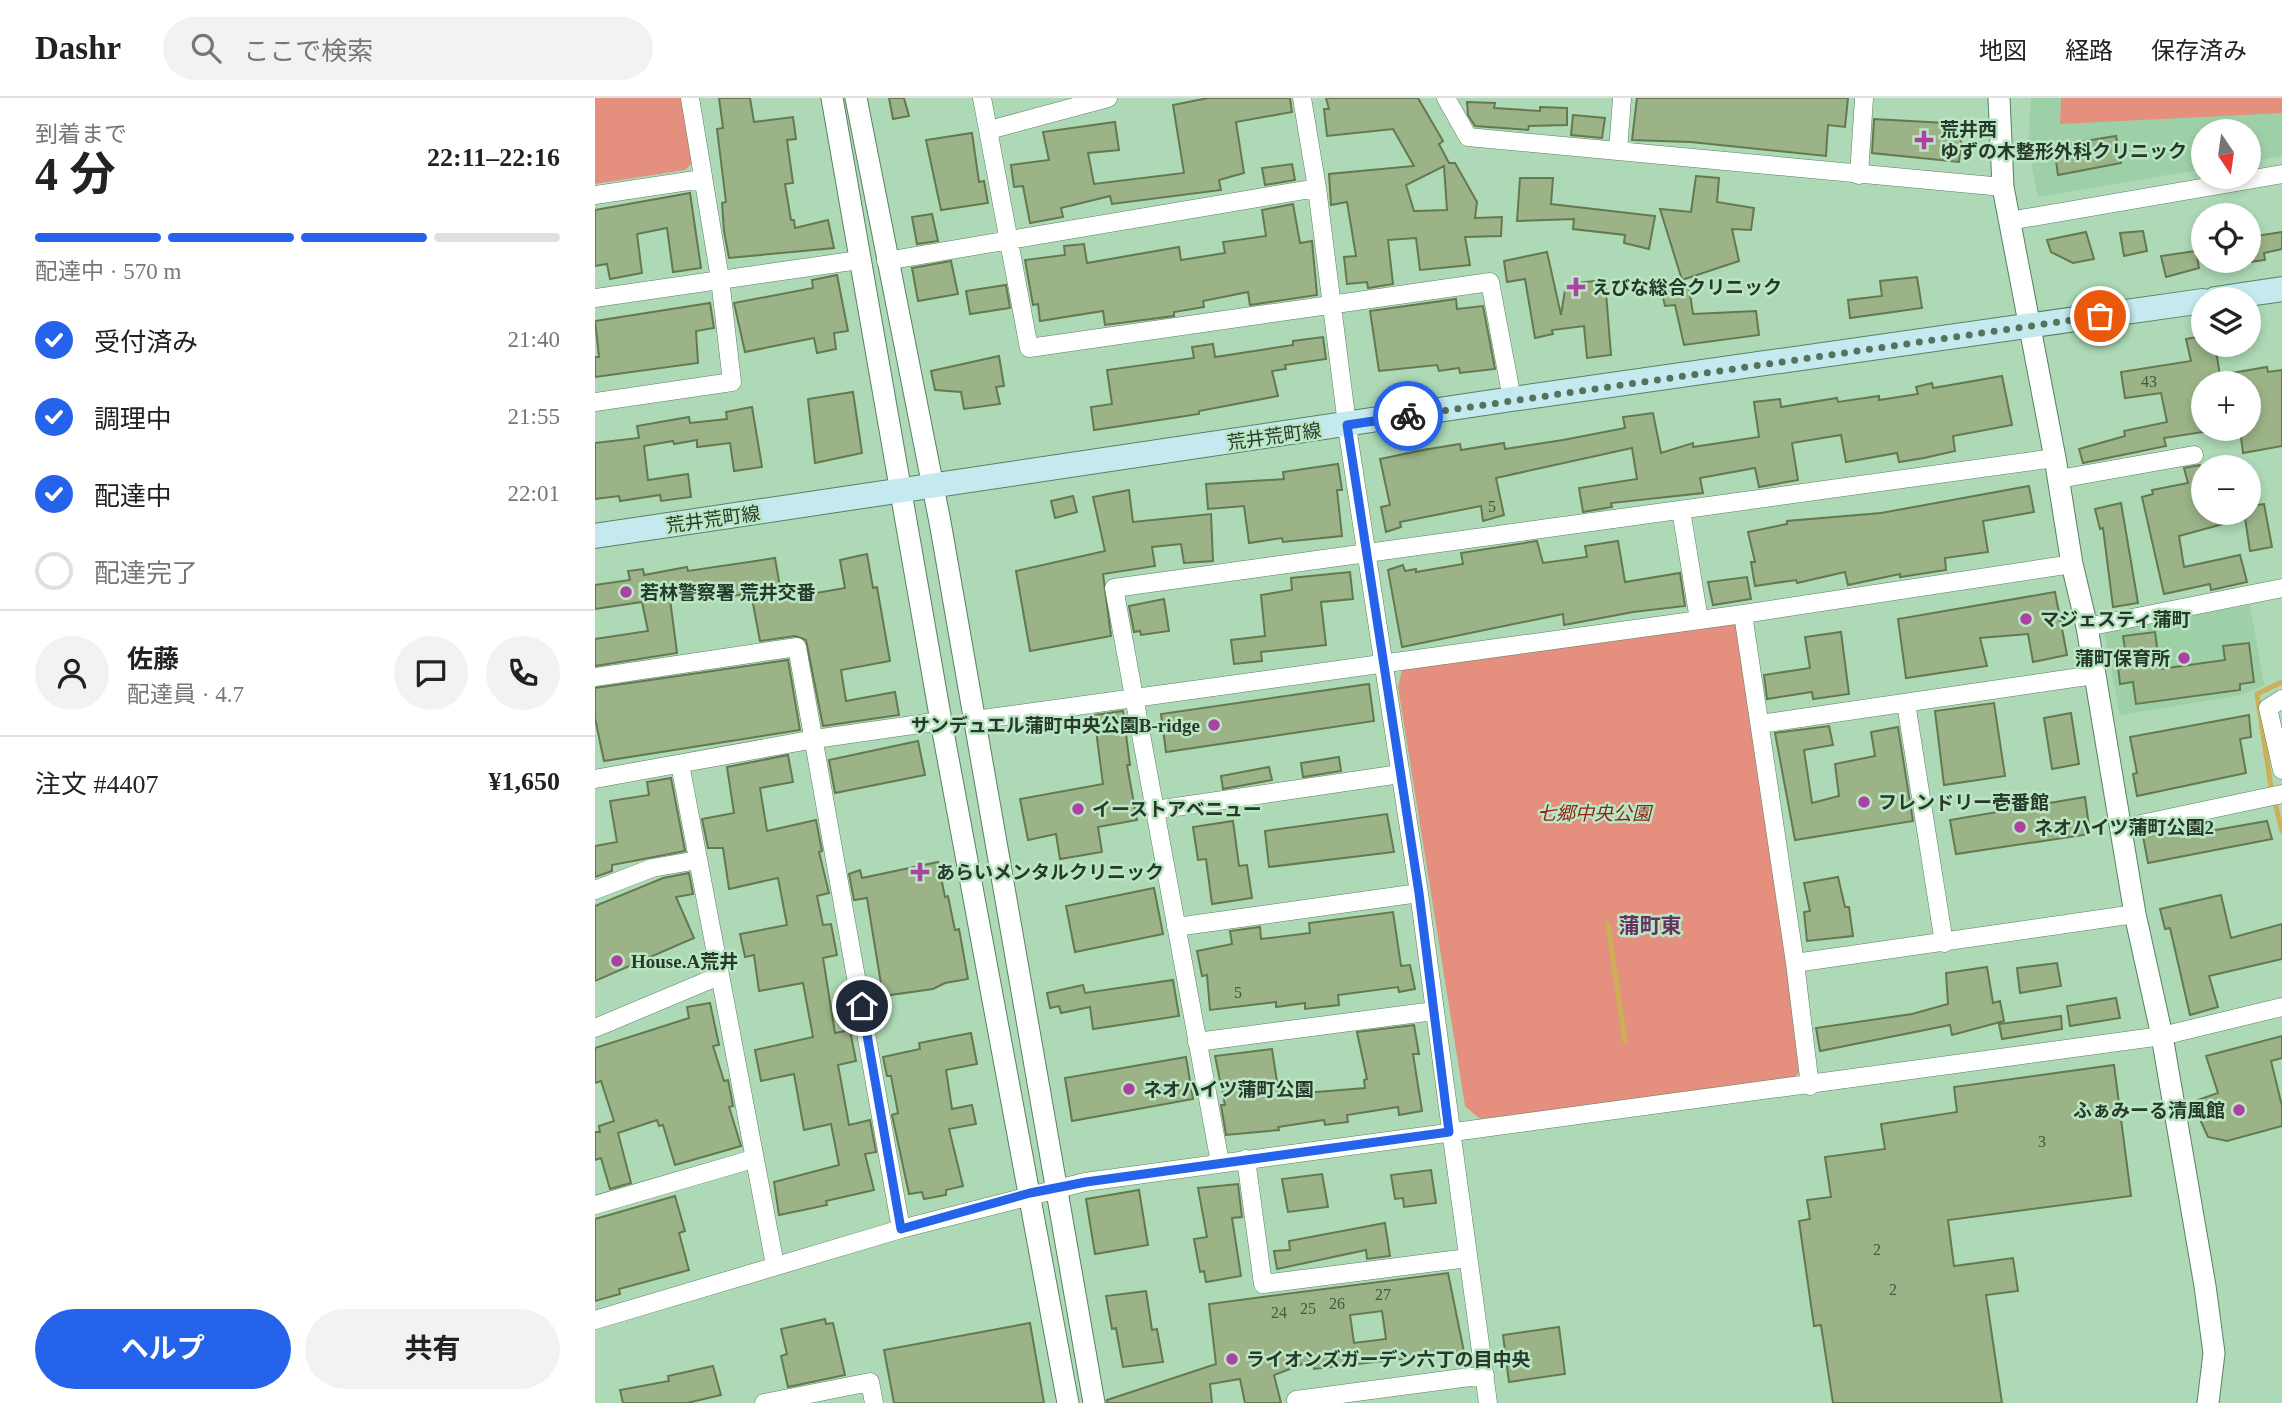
<!DOCTYPE html>
<html lang="ja">
<meta charset="utf-8">
<style>
:root{--surface:#fff;--page:#f2f2f2;--text:#222;--muted:#767676;--line:#e0e0e0;--accent:#2563eb}
body{margin:0;font-family:"Times New Roman","Noto Sans JP",serif;background:var(--page);color:var(--text);height:100vh;display:flex;flex-direction:column;font-size:26px;white-space:nowrap}
*{box-sizing:border-box;margin:0}
p{font-size:23px;color:var(--muted)}
.icon{flex:none;width:38px;height:38px;fill:none;stroke:currentColor;stroke-width:2;stroke-linecap:round;stroke-linejoin:round}
.map{position:relative;flex:1;overflow:hidden}
.side{display:flex;flex-direction:column;background:var(--surface);width:595px}
.side>*{flex:none}
.needle{width:46px;rotate:167deg}
.tools{position:absolute;left:1596px;top:21px;display:grid;gap:14px}
.tools a{display:grid;place-items:center;width:70px;height:70px;border-radius:50%;background:var(--surface);box-shadow:0 4px 10px #0003;font-size:35px}
.pin{position:absolute;display:grid;place-items:center;width:60px;height:60px;color:#fff;margin:-30px;border:4px solid #fff;border-radius:50%;box-shadow:0 2px 7px #0007}
.courier{position:absolute;display:grid;place-items:center;width:70px;height:70px;margin:-35px;border:5px solid #2563eb;border-radius:50%;background:#fff;color:#222;box-shadow:0 2px 9px #0007}
.summary em{font-style:normal;font-weight:700}
.summary div{display:flex;flex-direction:column-reverse}
.summary{display:flex;align-items:center;justify-content:space-between;height:119px;padding:0 35px}
h1{font-size:46px;font-weight:700;line-height:52px}
.bar{display:grid;grid-template-columns:repeat(4,1fr);gap:10px 7px;align-content:center;height:84px;padding:0 35px}
.bar i{height:9px;border-radius:5px;background:var(--line)}
.bar .active{background:var(--accent)}
.bar p{grid-column:span 4}
.line{display:flex;align-items:center;gap:18px;padding:0 35px;border-top:2px solid var(--line)}
.line div{flex:1}
.round{display:grid;place-items:center;flex:none;width:74px;height:74px;border-radius:37px;background:var(--page)}
ol{padding:0 35px;list-style:none}
li{display:flex;align-items:center;gap:21px;height:77px}
li p{margin-inline-start:auto}
li .icon{padding:7px;border-radius:50%;background:var(--accent);color:#fff;stroke-width:4}
li:last-child{color:var(--muted)}
li i{width:38px;height:38px;border:4px solid var(--line);border-radius:50%}
.button{display:flex;gap:14px;margin-top:auto;padding:14px 35px}
.button a{flex:1;height:80px;border-radius:42px;background:var(--accent);color:#fff;font-size:28px;font-weight:700;line-height:80px;text-align:center}
.button a+a{background:var(--page);color:var(--text)}
header{display:flex;align-items:center;gap:42px;box-sizing:border-box;height:98px;padding:0 35px;background:var(--surface);border-bottom:2px solid var(--line)}
header strong{font-size:33px}
nav{display:flex;gap:38px;margin-inline-start:auto;font-size:24px}
.search{width:490px;height:63px;background:var(--page);display:flex;align-items:center;gap:18px;box-sizing:border-box;padding:0 24px;border-radius:38px;color:var(--muted);font-size:26px}
main{display:flex;flex:1;min-height:0}
.map>svg:first-child{display:block}
.built{fill:#9ed0a8}
.green{fill:#e58f7f}
.lines{fill:none;stroke-linecap:round;stroke-linejoin:round}
.stream{stroke:#ccaf57;stroke-width:5}
.building{fill:#9bb387;stroke:#647950;stroke-width:2;fill-rule:evenodd}
.minor-casing{stroke:#588161;stroke-width:19}
.tertiary-casing{stroke:#588161;stroke-width:23}
.secondary-casing{stroke:#588161;stroke-width:26}
.minor{stroke:#fff;stroke-width:18}
.tertiary{stroke:#fff;stroke-width:21}
.secondary{stroke:#c4e9ef;stroke-width:24}
.done{stroke:#56715c;stroke-width:7;stroke-dasharray:0 12.6}
.route{stroke:#2563eb;stroke-width:9}
.poi-dot{fill:#ab41a3;stroke:#bae6c3;stroke-width:2.5}
.labels{text-anchor:middle;stroke-width:5;stroke-linejoin:round;paint-order:stroke}
.number-label{font-size:16px;fill:#445842}
.poi-label{font-size:19px;font-weight:bold;fill:#27392b;stroke:#bae6c3;text-anchor:start}
.street-label{font-size:19px;fill:#27392b;stroke:#bae6c3}
.park-label{font-size:19px;font-style:italic;fill:#8e2517;stroke:#bae6c3}
.neighbourhood-label{font-size:21px;font-weight:bold;fill:#663261;stroke:#bae6c3}
</style>
<header>
<strong>Dashr</strong>
<div class="search"><svg class="icon" aria-label="search" viewBox="0 0 24 24"><circle cx="10" cy="10" r="6"/><path d="M15 15l6 6"/></svg>ここで検索</div>
<nav><a>地図</a><a>経路</a><a>保存済み</a></nav>
</header>
<main>
<section class="side">
<div class="summary"><div><h1>4 分</h1><p>到着まで</p></div><em>22:11–22:16</em></div>
<div class="bar"><i class="active"></i><i class="active"></i><i class="active"></i><i></i><p>配達中 · 570 m</p></div>
<ol>
<li><svg class="icon" aria-label="check" viewBox="0 0 24 24"><path d="M5 12l5 5 9-10"/></svg>受付済み<p>21:40</p></li>
<li><svg class="icon" aria-label="check" viewBox="0 0 24 24"><path d="M5 12l5 5 9-10"/></svg>調理中<p>21:55</p></li>
<li><svg class="icon" aria-label="check" viewBox="0 0 24 24"><path d="M5 12l5 5 9-10"/></svg>配達中<p>22:01</p></li>
<li><i></i>配達完了</li>
</ol>
<div class="line" style="height:126px"><a class="round"><svg class="icon" aria-label="person" viewBox="0 0 24 24"><circle cx="12" cy="8" r="4"/><path d="M4 21q1-7 8-7t8 7"/></svg></a><div><b>佐藤</b><p>配達員 · 4.7</p></div><a class="round"><svg class="icon" aria-label="chat" viewBox="0 0 24 24"><path d="M4 5h16v11H9l-5 4z"/></svg></a><a class="round"><svg class="icon" aria-label="phone" viewBox="0 0 24 24"><path d="M5 4h4l2 5-3 2q2 4 5 5l2-3 5 2v4C11 20 4 13 5 4z"/></svg></a></div>
<div class="line" style="height:91px"><div>注文 #4407</div><b>¥1,650</b></div>
<div class="button"><a>ヘルプ</a><a>共有</a></div>
</section>
<div class="map">
<svg width="1687" height="1305" viewBox="0 0 1687 1305">
<rect width="100%" height="100%" fill="#add9b6"/>
<path class="built" d="M1436,0H1687V58L1654,64V33H1608V71L1443,99L1433,48Z
M1655,507L1669,587L1647,597L1525,617L1509,533Z"/>
<path class="green" d="M0,0H92L102,60L90,72L0,86Z
M1466,0H1687V15L1465,26Z
M1148,516L1207,970L1199,981L885,1021L870,1008L803,589L807,572Z"/>
<g class="lines">
<path class="stream" d="M1687,584L1662,596L1676,689L1687,733
M1013,826L1030,943"/>
</g>
<path class="building" d="M124,0H155L159,24L198,19L201,41L192,42L198,85L190,86L196,122H199L200,130L233,122L239,150L134,160L129,133L127,105L131,104L122,31L128,30Z
M294,0H309L314,18L298,21Z
M613,0H695L697,14L641,24L649,75L624,82L626,92L517,106L515,98L466,110L468,119L435,125L428,88L419,89L416,67L454,62L448,34L520,24L524,52L493,55L499,86L589,75L578,7Z
M731,0H823L848,43L844,46L854,65H860L882,104L880,120L907,119L906,138L870,139L875,167L825,172L821,140L793,142L798,186L773,190L772,184L752,186L749,159L761,158L752,104L736,107L734,76L819,68L798,31L732,38L729,11H734ZM849,68L852,112L819,113L811,87Z
M1042,0H1253L1250,29L1233,27L1231,58L1096,44L1037,42Z
M872,4L900,5L899,10L945,13V9L972,10V27L934,28L933,32L880,28L873,17Z
M978,17L1010,20L1007,40L976,37Z
M1279,21L1368,26L1364,64L1277,55Z
M377,35L384,84L389,83L393,105L346,112L331,42Z
M1521,38L1526,65L1463,77L1459,48Z
M697,66L700,82L670,87L667,70Z
M1101,78L1124,80L1122,104L1159,110L1156,132L1137,131L1144,163L1087,182L1065,111L1096,114Z
M925,80H958L956,106L1060,118L1054,151L1029,145L1030,137L978,131L979,121L922,123Z
M95,95L106,170L78,174L72,130L42,136L47,175L15,181L12,166L0,168V112Z
M698,106L705,145L717,143L722,197L655,207L653,194L608,203L609,209L579,214V218L510,227L508,213L445,223L443,206L438,207L430,162L470,157L469,148L489,146L492,165L584,149L586,162L630,155L628,144L671,138L667,112Z
M337,116L343,143L322,146L317,119Z
M1548,133L1552,153L1529,158L1525,135Z
M1491,134L1499,161L1478,165L1456,154L1452,142Z
M1687,134V151L1669,155L1670,162L1654,164V139Z
M1601,153L1604,170L1571,179L1566,158Z
M952,154L966,217L971,186L1010,182L1016,257L992,260L989,228L957,232L958,236L940,240L930,181L912,184L909,163Z
M356,163L363,196L323,203L317,170Z
M242,177L253,233L239,235L241,251L222,255L219,240L150,254L139,205L218,190L217,182Z
M1322,179L1327,210L1255,220L1253,202L1287,198L1285,183Z
M411,187L415,210L375,216L371,193Z
M1094,189L1098,216L1161,213L1164,237L1089,247L1080,207L1070,208L1067,195Z
M861,201L862,211L888,208L900,271L865,275L864,270L844,273L842,267L784,273L775,213Z
M115,205L119,230L101,233L103,265L0,279V259H4L0,223Z
M1608,238V247H1620L1625,277L1672,269L1673,274L1687,272V348L1648,355L1645,331H1654V285L1622,284L1608,285V334L1569,340L1571,348L1488,365L1484,351L1530,338L1529,333L1572,324L1566,295L1530,300L1526,274L1596,263L1591,241Z
M728,239L731,261L690,267L691,271L677,273L683,298L604,313V316L499,332L496,309L517,306L512,272L599,260L597,249L618,246L620,259L698,247V243Z
M404,258L409,288L401,289L405,306L369,311L366,294L340,292L336,273Z
M1407,278L1417,327L1358,338L1360,353L1329,360L1304,364L1302,355L1251,364L1246,337L1197,345L1203,382L1164,389L1160,370L1105,380L1108,395L1016,405L1017,409L988,414L984,390L1042,381L1037,350L901,380L909,417L888,423L886,408L805,424L806,429L791,434L786,409L795,407L785,361L828,352L865,346L866,352L909,345L910,351L968,342L1030,330L1028,319L1058,315L1066,355L1098,345V349L1164,339L1159,304L1185,301L1186,309L1242,300L1243,304L1284,298V302L1323,296L1321,289L1337,285L1338,290Z
M258,294L267,355L220,365L213,301Z
M157,309L167,369L139,373L135,345L102,349V342L79,346L78,343L49,348L53,382L93,376L96,399L66,403L65,397L25,403L24,398L0,401V345L44,340L42,328L94,319L95,325L132,321L131,314Z
M743,366L747,392H742L747,438L688,444L687,440L654,445L649,408L613,411L611,386L689,381L688,374Z
M1605,367L1608,415H1654V408L1669,406L1677,449L1655,453L1650,420L1584,438L1589,469L1645,457L1652,484L1616,492L1615,486L1569,496L1547,399L1558,396L1557,392L1593,385L1589,370Z
M1434,388L1439,414L1388,423L1393,454L1350,460L1351,472L1305,479V476L1253,487L1250,474L1202,485L1201,482L1160,488L1156,464H1160L1153,434L1192,426V423L1286,415Z
M534,392L538,424L616,416L618,463L589,465L586,446L557,449L560,468L508,476L516,538L435,553L421,473L510,453L498,399Z
M478,398L482,414L460,420L456,403Z
M1526,405L1543,505L1518,509L1508,430L1505,431L1500,411Z
M942,443L948,465L992,459L990,448L1023,443L1030,484L1085,475L1090,508L1038,514L969,527L968,516L807,549L793,472L808,467L810,473L821,471V474L868,466L866,455Z
M272,456L278,490L282,489L295,563L246,572L251,603L300,594L304,617L228,628L211,542L200,538L165,543L156,495L107,503L106,496L75,501L82,555L0,568V541L53,533L47,504L0,511V487L35,482L33,473L48,471L49,477L92,469L93,473L180,460L187,501L250,490L245,462Z
M755,474L758,501L726,504L731,547L666,554L667,563L639,566L636,542L670,538L666,497L697,492L696,480Z
M1152,479L1156,501L1118,507L1113,484Z
M1460,494L1472,557L1438,564L1433,536L1385,540L1392,568L1311,580L1303,521Z
M569,501L574,533L546,537L545,533L539,534L534,508Z
M1246,534L1254,596L1218,601L1217,594L1172,601L1169,577L1215,570L1210,539Z
M1560,534L1565,571L1630,562L1628,548L1654,545L1659,584L1645,586V592L1541,606L1538,584L1525,586L1522,559L1531,557L1528,538Z
M193,562L205,632L9,663L0,620V590Z
M774,586L779,623L571,654L566,616Z
M1399,605L1410,678L1349,687L1340,613Z
M528,613L535,667H532L542,722L503,729L507,754L465,761L461,736L433,742L425,701L508,686L499,617Z
M1476,615L1484,666L1457,671L1449,620Z
M1654,617L1656,639L1645,641L1651,675L1542,698L1538,676L1542,675L1535,639Z
M1234,628L1238,647L1209,652L1217,705L1244,698L1240,666L1280,658L1276,634L1303,629L1318,723L1200,742L1180,635Z
M323,643L330,677L240,695L234,662Z
M193,657L198,684L165,690L172,733L221,722L227,753L224,754L234,795L222,798L228,827L236,826L242,857L228,860L240,935L255,932L261,963L243,967L254,1027L275,1022L281,1054L270,1056L279,1092L231,1103L232,1107L184,1117L179,1084L244,1067L236,1026L209,1032L199,976L166,983L160,952L218,939L208,885L164,893L159,857L150,859L145,836L192,827L183,780L134,791L128,750H113L107,721L139,715L132,669Z
M744,659L746,673L708,679L706,665Z
M674,669L677,682L628,691L626,678Z
M76,680L90,753L17,767V773L0,779V748L22,744L15,703L54,697L52,684Z
M1490,699L1495,736L1361,756L1355,722Z
M792,716L799,754L674,769L670,733Z
M638,723L644,768L652,767L657,800L617,806L611,761L603,762L598,729Z
M1672,723L1677,741L1553,765L1548,738L1614,725L1615,733Z
M343,764L350,799L353,798L360,832L364,831L373,881L350,885L338,891L288,898L272,800L259,802L254,776L265,772L267,780Z
M94,775L98,796L81,799L99,840L0,883V808L68,780Z
M1243,779L1250,809H1254L1258,838L1212,843L1209,814L1215,813L1209,785Z
M559,790L568,836L480,854L471,808Z
M1626,797L1636,840L1687,826V861L1614,878L1623,909L1595,917L1575,830L1570,831L1565,811Z
M798,814L806,868L815,867L820,891L804,894L803,889L743,897L744,907L710,911V905L681,909V904L615,912L612,877L607,878L602,853L637,846L635,833L665,829L666,841L715,835L714,825Z
M1462,865L1466,888L1425,895L1422,870Z
M1392,869L1398,905L1405,903L1409,923L1357,937L1355,927L1225,953L1221,930L1317,916L1353,906L1351,875Z
M578,882L584,918L498,931L495,909L466,915L464,908L455,910L452,895L488,887L490,895Z
M1521,900L1525,920L1475,928L1472,908Z
M115,905L124,947L118,948L129,983L133,982L135,992L138,1008L134,1009L146,1048L80,1067L68,1027L64,1028L62,1022L23,1035L36,1085L15,1091L6,1060L0,1062V1034H5L4,1028L19,1023L6,983L0,985V950L94,920L92,909Z
M1466,918L1467,931L1407,941L1404,926Z
M819,927L824,956H818L827,1013L804,1017L803,1009L752,1017L753,1024L730,1027L729,1022L683,1029L684,1032L631,1037L626,1007H630L620,958L677,951L684,997L770,990L769,982L772,981L762,934Z
M376,935L382,966L351,972L357,1011L377,1007L381,1026L354,1031L368,1088L351,1092V1097L329,1101L327,1094L314,1096L297,1017L303,1015L296,978H292L288,959L325,951L324,945Z
M1687,938V960L1676,963L1687,1008V1028L1632,1043L1613,1039L1597,1004L1623,995L1611,958Z
M591,959L598,1001L477,1023L470,980Z
M1519,967L1536,1098L1353,1122L1359,1168L1418,1160L1423,1193L1391,1197L1407,1305H1238L1226,1227L1219,1228L1204,1123L1215,1121L1212,1102L1236,1099L1230,1059L1290,1051L1286,1026L1362,1014L1359,989Z
M836,1072L841,1105L809,1109L808,1100L800,1101L796,1077Z
M727,1076L733,1109L693,1114L687,1081Z
M643,1086L647,1119L637,1120L646,1178L611,1184L609,1173L605,1174L599,1141L612,1139L603,1090Z
M544,1092L553,1147L500,1156L491,1101Z
M80,1098L90,1133L84,1135L94,1172L24,1191L25,1196L0,1203V1121Z
M790,1125L795,1158L772,1161L771,1152L682,1171L679,1153L695,1152L694,1143Z
M853,1175L869,1254L719,1271L718,1262L679,1277L686,1305H650L645,1281L615,1286L617,1305H512V1302L621,1266L614,1206ZM787,1213L791,1241L759,1245L755,1217Z
M551,1193L557,1232L562,1231L568,1264L528,1269L521,1230L517,1231L511,1198Z
M230,1221L231,1226L238,1225L250,1277L193,1289L186,1258L192,1256L186,1231Z
M435,1225L449,1305H299L289,1252Z
M964,1229L970,1276L914,1284L908,1237Z
M118,1268L126,1297L92,1305H28L25,1292L74,1283L73,1278Z"/>
<g class="lines">
<g class="minor-casing">
<path id="minor" d="M387,0L434,250L895,184L917,301
M707,0L722,90L754,342L824,795L893,1305
M851,0L873,39L1408,89
M394,32L513,0
M1023,53L1027,0
M1264,77L1269,0
M0,97L107,81
M1414,123L1687,76
M291,163L722,90
M0,200L264,162
M0,304L137,284L125,181L95,0
M1464,381L1599,357
M1086,412L1104,522
M1148,516L1200,865L1215,988
M1492,529L1687,490
M0,579L202,549L306,1131
M1687,601L1673,610L1687,672
M1311,605L1349,845
M380,622L1148,516L1477,466
M1165,626L1499,577
M85,666L180,1167
M0,681L220,641L346,623
M560,712L805,676
M1527,730L1687,696
M0,792L57,770L103,762
M581,829L824,795
M1200,865L1540,816
M0,930L124,878
M602,944L839,913
M651,1061L668,1186L873,1160
M625,1065L519,490L1460,360
M0,1107L158,1061
M0,1222L306,1131L490,1084L1567,938L1687,909
M169,1305L275,1284L279,1305
M702,1305L701,1302L890,1277"/>
</g>
<g class="tertiary-casing">
<path id="tertiary" d="M237,0L346,623L473,1305
M261,0L345,424L499,1305
M1404,0L1408,89L1460,360L1477,466L1492,529L1540,816L1567,938L1610,1188L1619,1255L1613,1305"/>
</g>
<g class="secondary-casing">
<path id="secondary" d="M1620,201L1687,191
M0,438L917,301L1608,203"/>
</g>
<use href="#minor" class="minor"/>
<use href="#tertiary" class="tertiary"/>
<use href="#secondary" class="secondary"/>
</g>
<g class="lines">
<path class="done" d="M813,318L1505,218"/>
<path class="route" d="M267,908L306,1131L435,1095L491,1084L854,1034L824,795L752,327L813,318"/>
</g>
<g class="poi-dot">
<path d="M1325.5 31.5h7v7h7v7h-7v7h-7v-7h-7v-7h7z"/>
<path d="M977.5 178.5h7v7h7v7h-7v7h-7v-7h-7v-7h7z"/>
<circle cx="31" cy="494" r="7"/>
<circle cx="1431" cy="521" r="7"/>
<circle cx="1589" cy="560" r="7"/>
<circle cx="619" cy="627" r="7"/>
<circle cx="1269" cy="704" r="7"/>
<circle cx="483" cy="711" r="7"/>
<circle cx="1425" cy="729" r="7"/>
<path d="M321.5 763.5h7v7h7v7h-7v7h-7v-7h-7v-7h7z"/>
<circle cx="22" cy="863" r="7"/>
<circle cx="534" cy="991" r="7"/>
<circle cx="1644" cy="1012" r="7"/>
<circle cx="637" cy="1261" r="7"/>
</g>
<g class="labels">
<g class="number-label">
<text x="1554" y="289">43</text>
<text x="897" y="414">5</text>
<text x="643" y="900">5</text>
<text x="1447" y="1049">3</text>
<text x="1282" y="1157">2</text>
<text x="1298" y="1197">2</text>
<text x="788" y="1202">27</text>
<text x="742" y="1211">26</text>
<text x="713" y="1216">25</text>
<text x="684" y="1220">24</text>
</g>
<g class="poi-label">
<text x="1345" y="38">荒井西<tspan x="1345" dy="22">ゆずの木整形外科クリニック</tspan></text>
<text x="997" y="196">えびな総合クリニック</text>
<text x="45" y="501">若林警察署 荒井交番</text>
<text x="1445" y="528">マジェスティ蒲町</text>
<text x="1575" y="567" text-anchor="end">蒲町保育所</text>
<text x="605" y="634" text-anchor="end">サンデュエル蒲町中央公園B-ridge</text>
<text x="1283" y="711">フレンドリー壱番館</text>
<text x="497" y="718">イーストアベニュー</text>
<text x="1439" y="736">ネオハイツ蒲町公園2</text>
<text x="341" y="781">あらいメンタルクリニック</text>
<text x="36" y="870">House.A荒井</text>
<text x="548" y="998">ネオハイツ蒲町公園</text>
<text x="1630" y="1019" text-anchor="end">ふぁみーる清風館</text>
<text x="651" y="1268">ライオンズガーデン六丁の目中央</text>
</g>
<g class="street-label">
<text transform="translate(679 338) rotate(-8)" y="7">荒井荒町線</text>
<text transform="translate(118 421) rotate(-8)" y="7">荒井荒町線</text>
</g>
<g class="park-label">
<text x="999" y="722">七郷中央公園</text>
</g>
<g class="neighbourhood-label">
<text x="1055" y="835">蒲町東</text>
</g>
</g>
</svg>
<div class="tools">
<a><svg class="needle" viewBox="-14 -14 28 28"><path d="M0-13l5 13h-10z" fill="#e53935"/><path d="M0 13l5-13h-10z" fill="#767676"/></svg></a>
<a><svg class="icon" aria-label="locate" viewBox="0 0 24 24"><circle cx="12" cy="12" r="6"/><path d="M12 2v4M12 18v4M2 12h4M18 12h4"/></svg></a>
<a><svg class="icon" aria-label="layers" viewBox="0 0 24 24"><path d="M12 4l9 5-9 5-9-5zM3 14l9 5 9-5"/></svg></a>
<a>+</a>
<a>−</a>
</div>
<div class="pin" style="left:1505px;top:218px;background:#ea580c"><svg class="icon" aria-label="bag" viewBox="0 0 24 24"><path d="M5 8h14l-1 12H6zM9 8a3 3 0 0 1 6 0"/></svg></div>
<div class="pin" style="left:267px;top:908px;background:#1f2937"><svg class="icon" aria-label="home" viewBox="0 0 24 24"><path d="M3 11l9-7 9 7M6 9v11h12V9"/></svg></div>
<div class="courier" style="left:813px;top:318px"><svg class="icon" aria-label="bike" viewBox="0 0 24 24"><circle cx="6" cy="16" r="4"/><circle cx="18" cy="16" r="4"/><path d="M6 16l4-8h5l3 8M10 8l3 8H6M13 5h3"/></svg></div>
</div>
</main>
